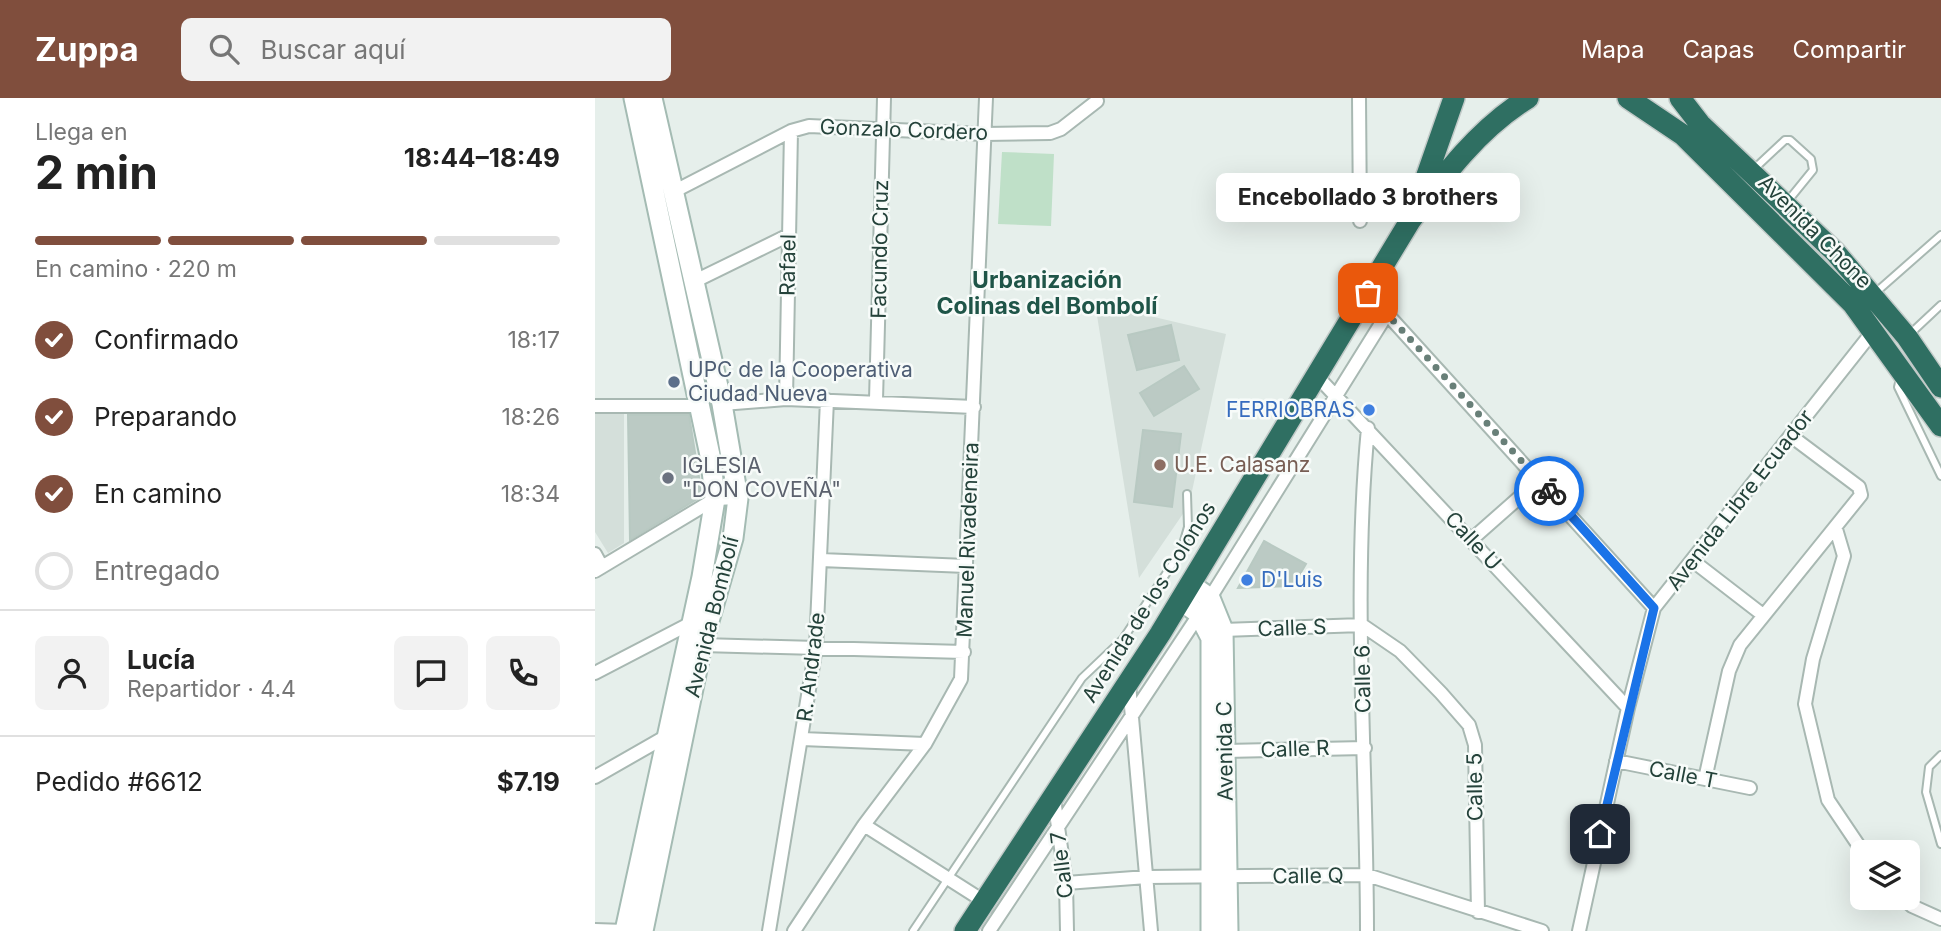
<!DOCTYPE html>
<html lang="es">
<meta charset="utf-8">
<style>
:root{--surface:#fff;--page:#f2f2f2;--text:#222;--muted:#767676;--line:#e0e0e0;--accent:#804e3d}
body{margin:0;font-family:Inter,sans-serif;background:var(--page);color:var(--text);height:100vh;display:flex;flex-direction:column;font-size:26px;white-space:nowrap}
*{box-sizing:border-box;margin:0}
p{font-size:23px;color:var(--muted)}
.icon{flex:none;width:38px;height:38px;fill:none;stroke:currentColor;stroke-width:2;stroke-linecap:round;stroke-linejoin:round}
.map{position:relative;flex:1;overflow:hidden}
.panel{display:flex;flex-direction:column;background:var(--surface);width:595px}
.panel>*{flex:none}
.tools{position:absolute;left:1255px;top:742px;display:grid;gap:14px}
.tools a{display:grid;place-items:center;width:70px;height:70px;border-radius:10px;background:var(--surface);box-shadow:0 7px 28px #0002;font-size:35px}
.pin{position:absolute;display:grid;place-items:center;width:60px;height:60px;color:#fff;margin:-30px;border-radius:14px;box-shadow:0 4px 10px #0006}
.courier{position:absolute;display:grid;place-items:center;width:70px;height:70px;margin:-35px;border:5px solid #1a73e8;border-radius:50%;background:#fff;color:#222;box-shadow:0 2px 9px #0007}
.bubble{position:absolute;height:49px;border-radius:10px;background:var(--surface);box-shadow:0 7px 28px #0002;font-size:23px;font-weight:700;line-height:49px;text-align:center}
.head em{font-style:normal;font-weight:700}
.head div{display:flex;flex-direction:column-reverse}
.head{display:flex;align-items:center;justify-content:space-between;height:119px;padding:0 35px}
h1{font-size:46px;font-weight:700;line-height:52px}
.bar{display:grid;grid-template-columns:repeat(4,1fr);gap:10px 7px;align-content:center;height:84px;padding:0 35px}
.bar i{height:9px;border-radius:5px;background:var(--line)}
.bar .on{background:var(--accent)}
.bar p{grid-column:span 4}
.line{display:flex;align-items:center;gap:18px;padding:0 35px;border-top:2px solid var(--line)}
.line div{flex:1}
.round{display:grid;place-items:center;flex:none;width:74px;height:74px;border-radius:10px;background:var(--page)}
ol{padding:0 35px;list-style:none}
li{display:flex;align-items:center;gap:21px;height:77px}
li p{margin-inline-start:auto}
li .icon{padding:7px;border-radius:50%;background:var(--accent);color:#fff;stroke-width:4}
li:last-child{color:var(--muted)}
li i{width:38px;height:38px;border:4px solid var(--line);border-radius:50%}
header{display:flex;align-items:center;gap:42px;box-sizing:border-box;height:98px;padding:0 35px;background:var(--accent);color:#fff}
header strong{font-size:33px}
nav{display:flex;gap:38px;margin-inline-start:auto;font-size:24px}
.search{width:490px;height:63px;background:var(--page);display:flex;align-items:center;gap:18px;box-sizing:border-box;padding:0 24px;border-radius:10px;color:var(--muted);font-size:26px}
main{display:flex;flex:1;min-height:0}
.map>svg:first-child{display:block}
.built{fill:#d4dfda}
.green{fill:#bfe0c8}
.building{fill:#bbcac4;stroke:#b8c9c2;stroke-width:2}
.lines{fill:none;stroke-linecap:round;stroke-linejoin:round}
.lane-casing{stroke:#a8b8b2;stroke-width:10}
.street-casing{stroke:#a8b8b2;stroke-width:16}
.secondary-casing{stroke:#a4bbb3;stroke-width:23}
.highway-casing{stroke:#c2cac8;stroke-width:24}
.lane{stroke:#fff;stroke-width:6}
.street{stroke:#fff;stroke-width:12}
.secondary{stroke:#fff;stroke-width:19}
.highway{stroke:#2f6f62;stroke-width:21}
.done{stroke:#687f78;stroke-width:7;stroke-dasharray:0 12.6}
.route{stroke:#1a73e8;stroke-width:9}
.service-dot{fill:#5c6f8a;stroke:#f7fbf9;stroke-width:2.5}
.shop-dot{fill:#3f7fe0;stroke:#f7fbf9;stroke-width:2.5}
.education-dot{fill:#8d6e63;stroke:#f7fbf9;stroke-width:2.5}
.worship-dot{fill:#6b7280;stroke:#f7fbf9;stroke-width:2.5}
.labels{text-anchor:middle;stroke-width:5;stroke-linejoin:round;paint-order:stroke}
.street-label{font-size:21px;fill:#24423a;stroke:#f7fbf9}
.service-label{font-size:21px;fill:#4e5e75;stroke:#f7fbf9;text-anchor:start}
.shop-label{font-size:21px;fill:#366cbe;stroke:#f7fbf9;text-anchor:end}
.education-label{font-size:21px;fill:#785e54;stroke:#f7fbf9;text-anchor:start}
.worship-label{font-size:21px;fill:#5b616d;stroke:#f7fbf9;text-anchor:start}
.neighbourhood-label{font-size:23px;font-weight:bold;fill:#1f5548;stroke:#f7fbf9}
</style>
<header>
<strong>Zuppa</strong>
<div class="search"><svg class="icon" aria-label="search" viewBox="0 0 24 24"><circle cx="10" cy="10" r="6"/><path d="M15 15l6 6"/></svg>Buscar aquí</div>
<nav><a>Mapa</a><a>Capas</a><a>Compartir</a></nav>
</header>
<main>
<section class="panel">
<div class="head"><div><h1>2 min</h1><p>Llega en</p></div><em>18:44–18:49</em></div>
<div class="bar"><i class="on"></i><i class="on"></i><i class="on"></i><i></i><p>En camino · 220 m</p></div>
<ol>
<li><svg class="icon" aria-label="check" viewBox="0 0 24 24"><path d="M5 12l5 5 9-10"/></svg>Confirmado<p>18:17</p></li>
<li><svg class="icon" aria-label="check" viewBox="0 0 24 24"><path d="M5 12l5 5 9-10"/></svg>Preparando<p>18:26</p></li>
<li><svg class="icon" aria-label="check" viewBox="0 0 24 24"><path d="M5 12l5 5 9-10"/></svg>En camino<p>18:34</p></li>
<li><i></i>Entregado</li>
</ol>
<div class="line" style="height:126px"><a class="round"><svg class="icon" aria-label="person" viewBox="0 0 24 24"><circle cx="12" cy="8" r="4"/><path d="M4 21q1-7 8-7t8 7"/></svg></a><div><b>Lucía</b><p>Repartidor · 4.4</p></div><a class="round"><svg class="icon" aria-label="chat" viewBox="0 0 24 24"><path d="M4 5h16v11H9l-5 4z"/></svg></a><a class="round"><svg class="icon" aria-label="phone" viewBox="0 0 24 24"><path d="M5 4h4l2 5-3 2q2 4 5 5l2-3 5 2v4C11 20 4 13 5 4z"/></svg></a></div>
<div class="line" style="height:91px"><div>Pedido #6612</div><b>$7.19</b></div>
</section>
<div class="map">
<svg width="1346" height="833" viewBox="0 0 1346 833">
<rect width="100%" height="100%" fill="#e6efeb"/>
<path class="built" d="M500,205L631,236L594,407L544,480Z
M0,308L29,310V445L13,455L0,434Z"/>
<path class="green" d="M407,54L459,56L456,128L403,126Z"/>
<path class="building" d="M576,227L584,262L542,272L533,237Z
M589,268L604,291L559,318L545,295Z
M33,317H94L107,398L35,442Z
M548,332L586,336L577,409L539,404Z
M669,443L711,466L698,488L643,490Z"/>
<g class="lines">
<g class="lane-casing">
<path id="lane" d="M1159,71L1190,42H1195L1216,61L1218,72L1192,104
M1279,196L1346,137
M1316,235L1346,207
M1305,281L1303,289L1346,378
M1346,657L1334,669L1331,694L1346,746
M318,833L487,580L528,541L586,453L593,429L592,396"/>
</g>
<g class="street-casing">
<path id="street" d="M764,0L765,123
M78,94L196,33L214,28L389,36L455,35L466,31L502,3
M98,184L194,137
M773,195L1059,510
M721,277L1033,610
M191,301L196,33
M281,302L289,0
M127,306L191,301L379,309
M0,308H105
M1241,431L1249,458L1218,561L1210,606L1233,702L1268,754
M876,442L944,382
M0,456L7,469
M226,462L371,468
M1098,463L1168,517
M0,473L120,401L143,400
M628,532L767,527L805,553L846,595L874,627L880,647L883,814
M107,547L369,554
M0,575L96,525
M534,586L556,833
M207,641L330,646
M630,653L770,650
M1021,663L1155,690
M0,679L70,639
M1110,681L1134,573L1145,547L1266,397L1264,389L1196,338
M459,701L471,785L472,833
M269,727L390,804L391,809
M471,785L552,779L772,777L947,833
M1308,800L1317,808L1346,821
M0,832L30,833
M174,833L221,549L232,302
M199,833L269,727L330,646L366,581L391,0
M394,833L615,500L792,216
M772,833C772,666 757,496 773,330
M984,833L1033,610L1059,510L1279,232"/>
</g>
<g class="secondary-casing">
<path id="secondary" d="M595,486L615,500L628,532L633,833
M585,502L603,515L616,540V833
M30,833L107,479L120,401L116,362L39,0
M48,833L107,547L138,440L143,400L127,306L57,0"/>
</g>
<g class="highway-casing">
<path id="highway" d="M1033,0L1088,37L1258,206L1346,328
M1085,0L1105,26L1240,154L1312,239L1346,289
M824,100L859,0
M370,833L565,536L815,123C849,77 883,31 933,0"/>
</g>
<use href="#lane" class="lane"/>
<use href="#street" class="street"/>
<use href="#secondary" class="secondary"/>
<use href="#highway" class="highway"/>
</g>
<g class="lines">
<path class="done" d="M773,195L954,393"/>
<path class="route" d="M954,393L1059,510L1005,736"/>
</g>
<circle class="service-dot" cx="79" cy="284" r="7"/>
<g class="shop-dot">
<circle cx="774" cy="312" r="7"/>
<circle cx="652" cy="482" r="7"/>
</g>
<circle class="education-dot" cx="565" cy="367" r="7"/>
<circle class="worship-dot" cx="73" cy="380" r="7"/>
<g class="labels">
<g class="street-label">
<text transform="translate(309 32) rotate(2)" y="7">Gonzalo Cordero</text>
<text transform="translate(1220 134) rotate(45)" y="7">Avenida Chone</text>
<text transform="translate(285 151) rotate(-89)" y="7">Facundo Cruz</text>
<text transform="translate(193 167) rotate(-89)" y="7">Rafael</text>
<text transform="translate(1145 402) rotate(-52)" y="7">Avenida Libre Ecuador</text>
<text transform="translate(373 442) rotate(-88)" y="7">Manuel Rivadeneira</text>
<text transform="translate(878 443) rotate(47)" y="7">Calle U</text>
<text transform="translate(554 504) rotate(-58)" y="7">Avenida de los Colonos</text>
<text transform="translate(117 519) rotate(-76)" y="7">Avenida Bombolí</text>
<text transform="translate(697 530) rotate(-2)" y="7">Calle S</text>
<text transform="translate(216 569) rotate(-83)" y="7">R. Andrade</text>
<text transform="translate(768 581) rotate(-91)" y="7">Calle 6</text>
<text transform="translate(700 651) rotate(-2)" y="7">Calle R</text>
<text transform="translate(630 653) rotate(-91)" y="7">Avenida C</text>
<text transform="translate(1088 677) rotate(11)" y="7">Calle T</text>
<text transform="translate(880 689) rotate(-91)" y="7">Calle 5</text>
<text transform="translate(467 767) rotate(-97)" y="7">Calle 7</text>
<text transform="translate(713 778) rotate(-1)" y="7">Calle Q</text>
</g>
<g class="service-label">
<text x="93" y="279">UPC de la Cooperativa<tspan x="93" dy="24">Ciudad Nueva</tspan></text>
</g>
<g class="shop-label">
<text x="760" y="319">FERRIOBRAS</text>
<text x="666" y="489" text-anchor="start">D'Luis</text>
</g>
<g class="education-label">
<text x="579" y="374">U.E. Calasanz</text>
</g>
<g class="worship-label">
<text x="87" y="375">IGLESIA<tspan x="87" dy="24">"DON COVEÑA"</tspan></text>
</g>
<g class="neighbourhood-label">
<text x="452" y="190">Urbanización<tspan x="452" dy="26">Colinas del Bombolí</tspan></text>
</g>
</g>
</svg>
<div class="tools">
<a><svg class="icon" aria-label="layers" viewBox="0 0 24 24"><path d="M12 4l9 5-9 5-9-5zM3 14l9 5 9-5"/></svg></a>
</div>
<div class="pin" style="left:773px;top:195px;background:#ea580c"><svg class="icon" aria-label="bag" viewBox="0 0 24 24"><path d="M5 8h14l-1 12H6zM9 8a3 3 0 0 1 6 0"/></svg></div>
<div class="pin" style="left:1005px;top:736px;background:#1f2937"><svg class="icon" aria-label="home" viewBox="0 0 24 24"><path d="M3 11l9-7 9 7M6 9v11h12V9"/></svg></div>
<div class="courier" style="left:954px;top:393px"><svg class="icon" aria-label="bike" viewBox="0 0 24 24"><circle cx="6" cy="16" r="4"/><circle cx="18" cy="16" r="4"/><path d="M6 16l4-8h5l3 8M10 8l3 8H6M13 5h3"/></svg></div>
<div class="bubble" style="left:621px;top:75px;width:304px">Encebollado 3 brothers</div>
</div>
</main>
